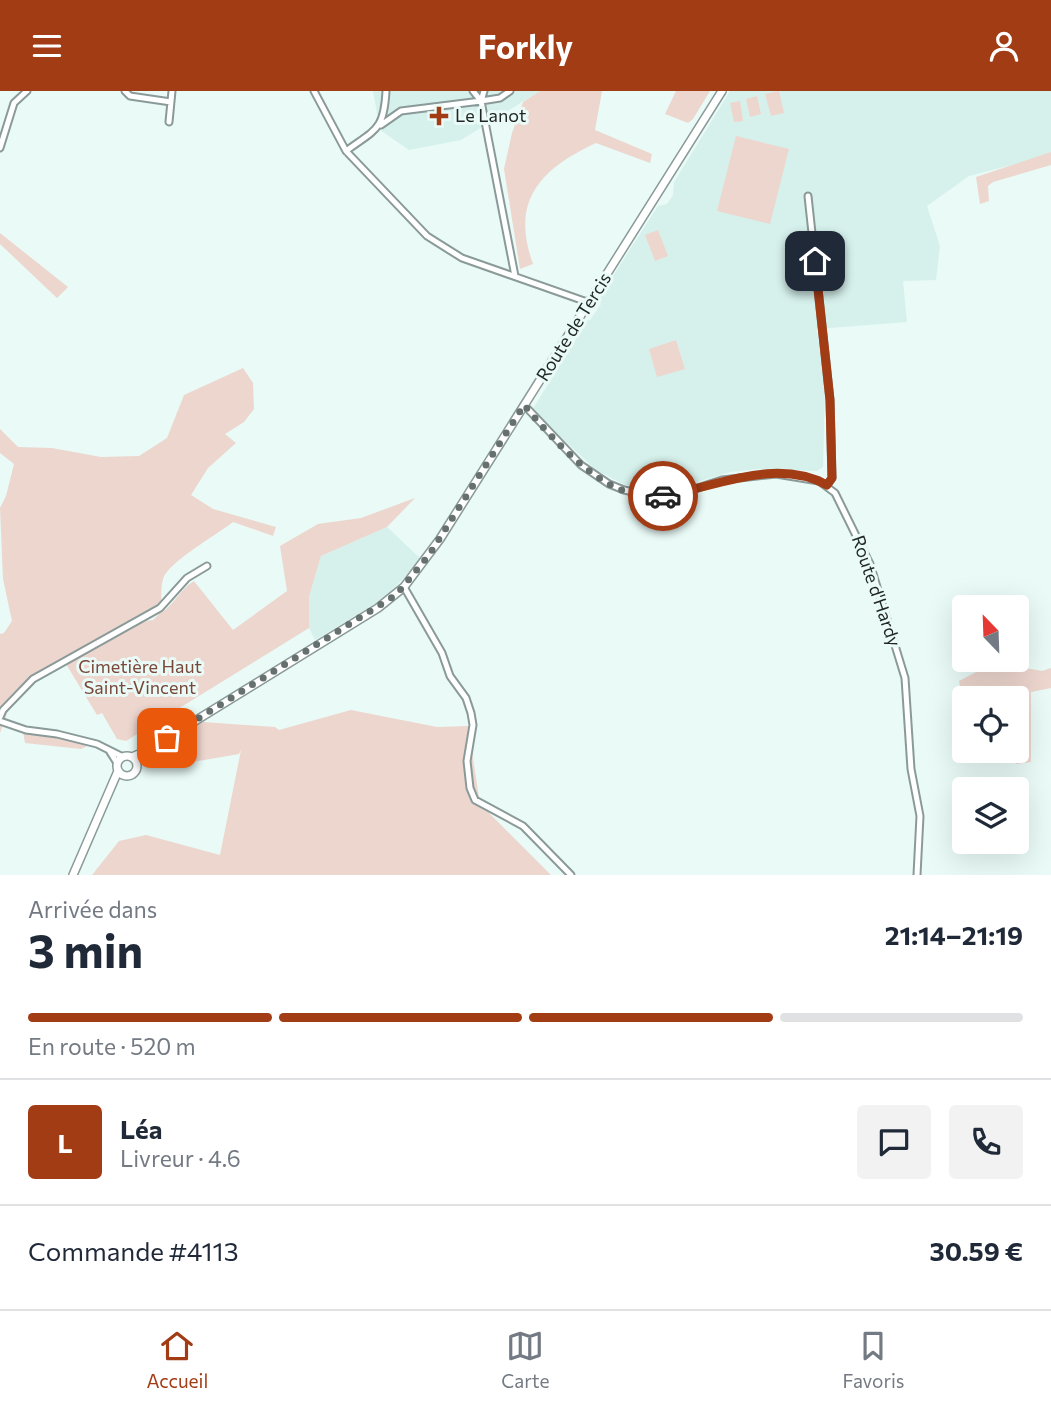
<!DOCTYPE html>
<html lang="fr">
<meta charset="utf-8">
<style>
:root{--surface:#fff;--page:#f2f2f3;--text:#1f2937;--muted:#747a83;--line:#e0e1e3;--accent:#a23c15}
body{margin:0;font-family:Commissioner,sans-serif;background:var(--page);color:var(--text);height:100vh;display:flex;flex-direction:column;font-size:26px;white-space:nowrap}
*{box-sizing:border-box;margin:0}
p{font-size:23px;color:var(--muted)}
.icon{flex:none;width:38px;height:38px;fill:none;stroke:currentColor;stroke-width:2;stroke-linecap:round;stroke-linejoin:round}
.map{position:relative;height:784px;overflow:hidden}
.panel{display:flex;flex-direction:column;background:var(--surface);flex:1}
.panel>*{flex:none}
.needle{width:46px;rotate:337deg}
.buttons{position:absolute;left:952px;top:504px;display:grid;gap:14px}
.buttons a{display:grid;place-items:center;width:77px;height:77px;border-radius:7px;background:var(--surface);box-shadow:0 7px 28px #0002;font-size:35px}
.pin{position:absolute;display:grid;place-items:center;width:60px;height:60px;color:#fff;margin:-30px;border-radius:14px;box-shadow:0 4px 10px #0006}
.courier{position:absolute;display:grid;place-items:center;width:70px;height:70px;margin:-35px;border:5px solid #a23c15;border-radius:50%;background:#fff;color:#222;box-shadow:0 2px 9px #0007}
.head em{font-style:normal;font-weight:700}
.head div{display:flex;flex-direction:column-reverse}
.head{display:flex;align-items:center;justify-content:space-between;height:119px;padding:0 28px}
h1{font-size:46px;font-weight:700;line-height:52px}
.bar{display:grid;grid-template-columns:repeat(4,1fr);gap:10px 7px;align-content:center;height:84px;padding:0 28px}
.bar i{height:9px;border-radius:5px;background:var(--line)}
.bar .active{background:var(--accent)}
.bar p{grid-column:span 4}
.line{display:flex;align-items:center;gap:18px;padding:0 28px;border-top:2px solid var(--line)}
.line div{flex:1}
.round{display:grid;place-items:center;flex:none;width:74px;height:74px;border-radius:7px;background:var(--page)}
header{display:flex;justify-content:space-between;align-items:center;height:91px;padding:0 28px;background:var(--accent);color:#fff;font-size:32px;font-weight:700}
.menu{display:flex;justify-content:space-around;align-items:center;height:98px;border-top:2px solid var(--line);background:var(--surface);font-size:19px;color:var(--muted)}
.menu a{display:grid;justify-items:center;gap:4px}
.menu .active{color:var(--accent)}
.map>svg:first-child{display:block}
.built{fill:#d6f1ec}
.green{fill:#edd6ce}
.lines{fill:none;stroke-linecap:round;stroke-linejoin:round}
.minor-casing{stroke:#8a9a98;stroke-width:9}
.major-casing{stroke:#8a9a98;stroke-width:10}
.minor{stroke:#fff;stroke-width:5}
.major{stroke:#fff;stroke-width:7}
.done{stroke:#66706e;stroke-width:7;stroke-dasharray:0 12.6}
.route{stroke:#a23c15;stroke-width:9}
.poi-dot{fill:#a23c15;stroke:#e9faf7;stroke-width:2.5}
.labels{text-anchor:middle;stroke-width:6;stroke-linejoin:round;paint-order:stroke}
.poi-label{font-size:18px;fill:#1f2524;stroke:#e9faf7;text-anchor:start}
.street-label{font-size:18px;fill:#1f2524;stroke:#e9faf7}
.park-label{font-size:18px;fill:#794838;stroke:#e9faf7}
</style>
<header><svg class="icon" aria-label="menu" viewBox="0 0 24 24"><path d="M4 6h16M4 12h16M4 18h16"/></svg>Forkly<svg class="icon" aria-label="person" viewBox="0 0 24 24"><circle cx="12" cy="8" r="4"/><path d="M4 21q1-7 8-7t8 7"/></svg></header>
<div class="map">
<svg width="1051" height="784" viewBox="0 0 1051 784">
<rect width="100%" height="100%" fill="#e9faf7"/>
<path class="built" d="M373,0H540L461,49L409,59L380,39Z
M730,0H1051V64L969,85L927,115L940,155L936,189L903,190L907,231L817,238L825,300L823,376L817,380L760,378L730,381L691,393L659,399L625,394L596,379L532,319L588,229H590L601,213L598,208L658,115L667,113L673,104L674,91Z
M387,436L421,468L386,506L315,549L309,537V506L321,465Z"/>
<path class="green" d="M540,0H602L595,39L652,63L650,72L596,52C540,78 510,110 533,173L520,178L504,78L512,42L523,11Z
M676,0H710L693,28L688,32L665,23Z
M779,0L784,22L771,25L765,3Z
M757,5L761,23L750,26L746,8Z
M740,10L743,30L734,31L730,12Z
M736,45L789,58L770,133L717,120Z
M1051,61V74L993,91L988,95L989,110L980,113L976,86Z
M658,139L668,165L655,170L645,144Z
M0,142L68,196L57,207L0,153Z
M676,249L685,278L657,286L649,258Z
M243,277L253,292L254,318L244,331L225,343L236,352L208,377L191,404L213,418L276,436L273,445L233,431C218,443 167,472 163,488C160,498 162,511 161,522C174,514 180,498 194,490L233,539L287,500L280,455L318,433L361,427L415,407L387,436L321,465L309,506V537L126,650L117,648L102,622L97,624L66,573C86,562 133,530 153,529L159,523L141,526L33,588L11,611L0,642V543L4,542L12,530L3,488L0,417L6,405L14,373L0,362V338L18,356L52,357L101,366L139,365L167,347L184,304Z
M1015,575L1042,580L1051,577V597L1031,601V671L1016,673L1012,666L1021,664L1018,609L1013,597L993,601L961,600L959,590L978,580Z
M351,619L437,636L468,635L480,713L551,784H92L119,750L146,744L220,764L241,659L239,663L175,674L144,673V667L174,645L203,631L275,636L279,639Z
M23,641H47L84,651L87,655L81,658L25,652Z"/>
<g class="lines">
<g class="minor-casing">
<path id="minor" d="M125,0L130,5L171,11
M314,0L346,60L427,145L462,167L590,212
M473,0L481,10
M510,0L500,7L481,10L515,185
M481,10L484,0
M169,31L172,0
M381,34L401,20L481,10
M0,57L14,12L27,0
M346,60C376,38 384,39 386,0
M808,105L830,309L832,387L827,394
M524,314L581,374L609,393L624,399L657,406L685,401L722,389L776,383L819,390L835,402L870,473L905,587L911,678L920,725L917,784
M404,496L442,562L450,585L466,607L471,622L473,634L467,670L470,697L475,709L523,735L571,784
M0,626L3,619L33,588L160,517L187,487L207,475
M0,630L26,639L57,643L97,653L123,666
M110,661L117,672"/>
</g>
<g class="major-casing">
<path id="major" d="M117 675a10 10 0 1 1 20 0a10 10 0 1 1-20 0Z
M132,666L148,659L378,517L404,496L440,448L722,0
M73,784L118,680"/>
</g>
<use href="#minor" class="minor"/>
<use href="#major" class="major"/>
</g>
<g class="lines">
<path class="done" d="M167,647L396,504L429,464L524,314C555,351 610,414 663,405"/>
<path class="route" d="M663,405C716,396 775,366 827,394L832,387L830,309L815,170"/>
</g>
<path class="poi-dot" d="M435.5 14.5h7v7h7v7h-7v7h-7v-7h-7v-7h7z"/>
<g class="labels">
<g class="poi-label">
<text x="455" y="31">Le Lanot</text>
</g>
<g class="street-label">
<text transform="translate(574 236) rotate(-58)" y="6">Route de Tercis</text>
<text transform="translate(876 500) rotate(71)" y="6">Route d'Hardy</text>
</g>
<g class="park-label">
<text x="140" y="582">Cimetière Haut<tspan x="140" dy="21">Saint-Vincent</tspan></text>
</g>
</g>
</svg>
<div class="buttons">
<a><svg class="needle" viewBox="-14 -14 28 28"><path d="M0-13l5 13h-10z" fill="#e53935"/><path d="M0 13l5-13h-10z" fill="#747a83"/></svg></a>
<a><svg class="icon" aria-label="locate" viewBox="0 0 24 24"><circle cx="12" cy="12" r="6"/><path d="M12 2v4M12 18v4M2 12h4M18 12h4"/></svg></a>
<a><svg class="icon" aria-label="layers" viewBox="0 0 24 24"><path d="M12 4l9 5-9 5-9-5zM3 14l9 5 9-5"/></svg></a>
</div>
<div class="pin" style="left:167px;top:647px;background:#ea580c"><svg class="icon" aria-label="bag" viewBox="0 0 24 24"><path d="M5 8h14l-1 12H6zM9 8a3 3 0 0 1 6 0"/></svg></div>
<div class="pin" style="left:815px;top:170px;background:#1f2937"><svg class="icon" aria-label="home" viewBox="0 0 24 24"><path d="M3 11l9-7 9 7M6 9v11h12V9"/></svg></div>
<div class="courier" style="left:663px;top:405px"><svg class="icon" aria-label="car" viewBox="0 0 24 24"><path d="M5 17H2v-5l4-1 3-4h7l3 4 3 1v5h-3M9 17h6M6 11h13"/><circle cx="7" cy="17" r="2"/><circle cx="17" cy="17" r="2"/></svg></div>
</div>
<section class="panel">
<div class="head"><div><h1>3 min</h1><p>Arrivée dans</p></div><em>21:14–21:19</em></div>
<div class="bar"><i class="active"></i><i class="active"></i><i class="active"></i><i></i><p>En route · 520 m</p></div>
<div class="line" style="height:126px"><b class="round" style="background:var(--accent);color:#fff">L</b><div><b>Léa</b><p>Livreur · 4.6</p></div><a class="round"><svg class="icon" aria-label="chat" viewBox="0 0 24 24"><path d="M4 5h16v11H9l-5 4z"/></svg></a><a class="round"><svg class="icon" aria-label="phone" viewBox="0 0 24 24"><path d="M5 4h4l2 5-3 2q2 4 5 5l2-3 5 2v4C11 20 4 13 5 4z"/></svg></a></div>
<div class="line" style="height:91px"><div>Commande #4113</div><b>30.59 €</b></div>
</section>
<nav class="menu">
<a class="active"><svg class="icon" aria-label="home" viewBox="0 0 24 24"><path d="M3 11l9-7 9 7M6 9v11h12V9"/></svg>Accueil</a>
<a><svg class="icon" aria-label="map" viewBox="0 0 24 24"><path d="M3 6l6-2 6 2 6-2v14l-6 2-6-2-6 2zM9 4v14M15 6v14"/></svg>Carte</a>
<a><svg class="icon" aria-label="saved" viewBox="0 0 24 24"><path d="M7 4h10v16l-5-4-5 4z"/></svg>Favoris</a>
</nav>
